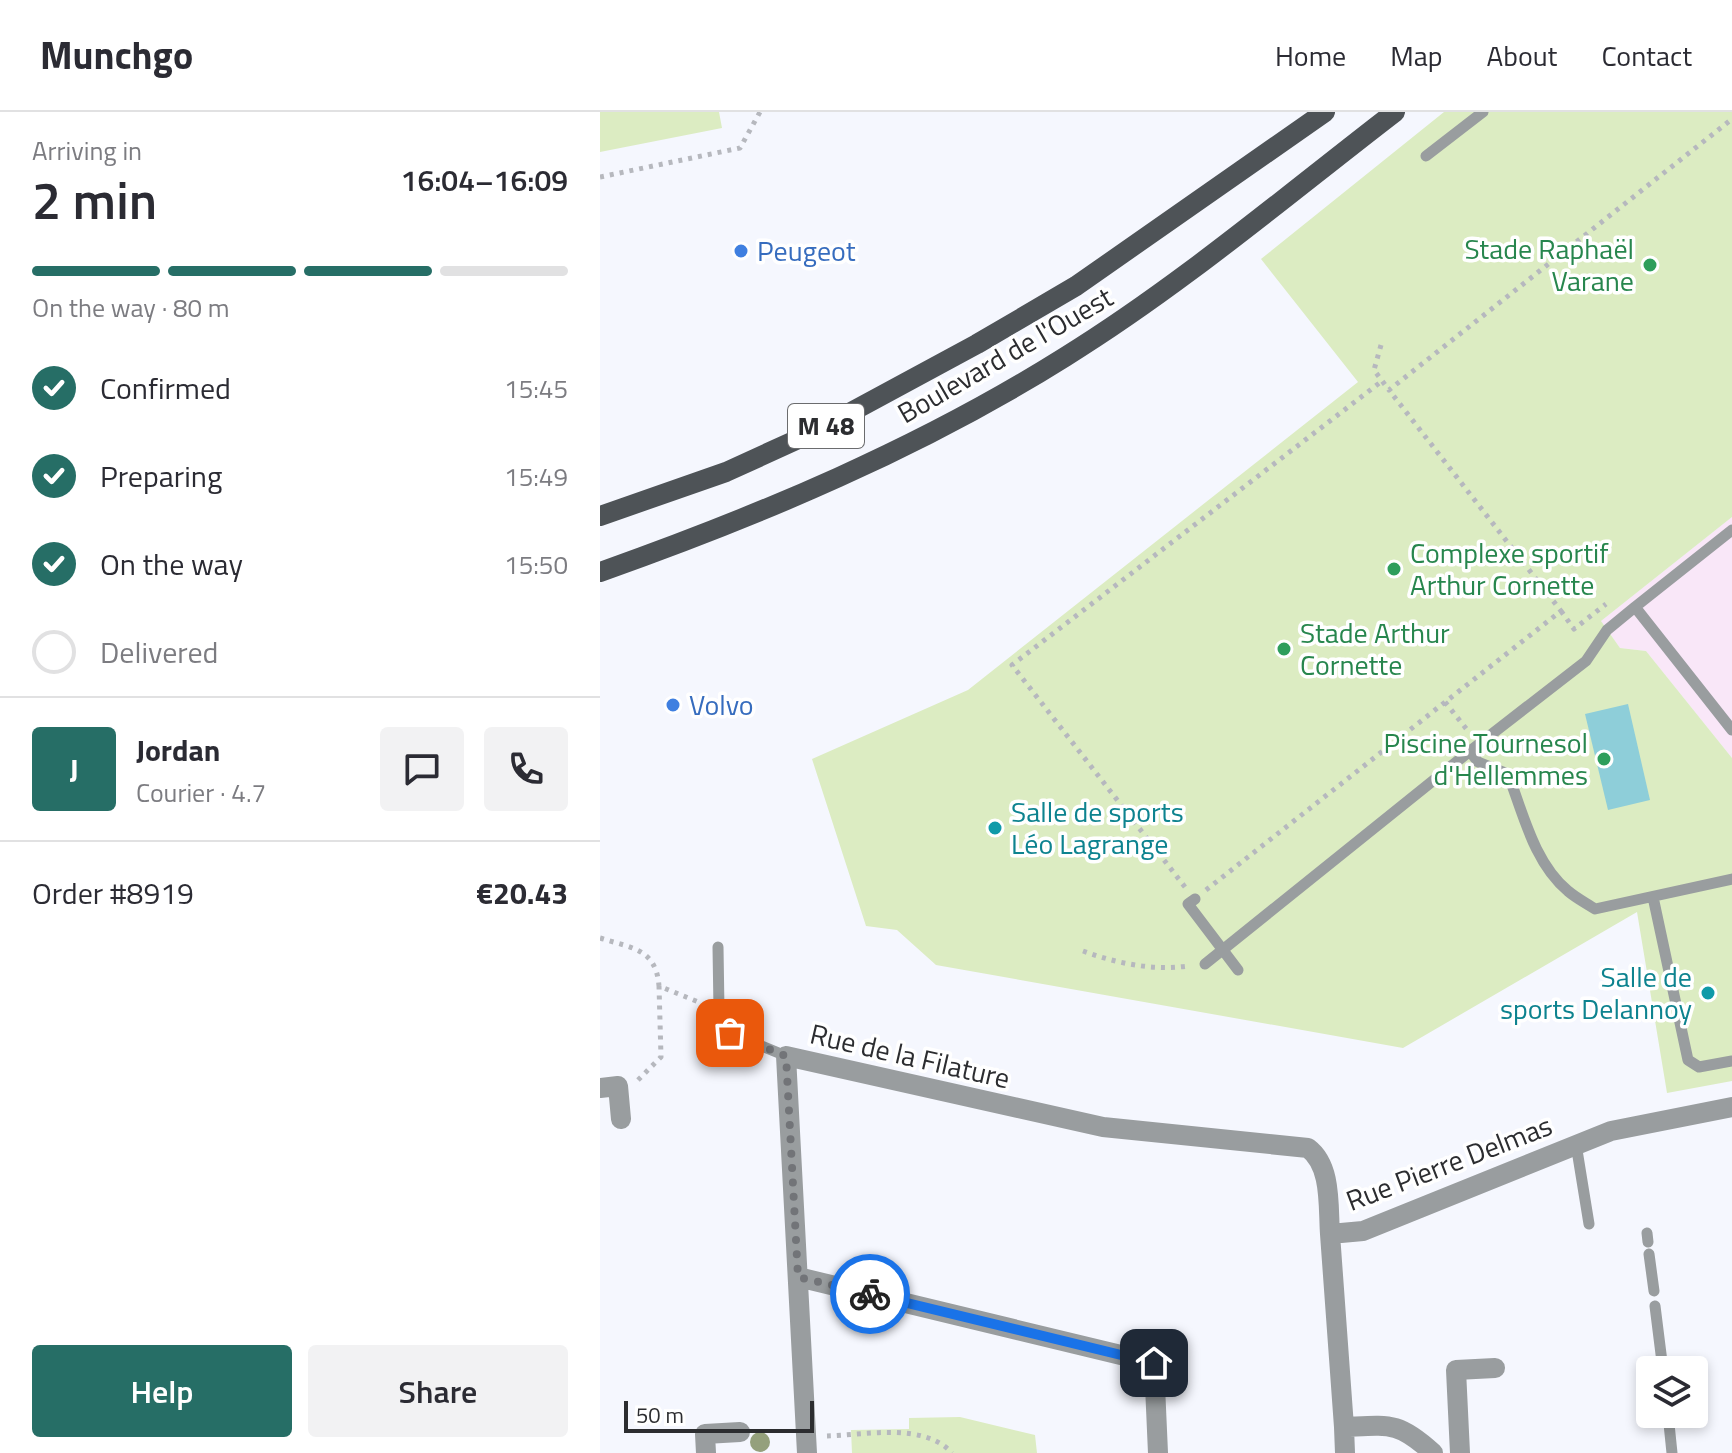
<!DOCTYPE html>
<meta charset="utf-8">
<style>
:root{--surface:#fff;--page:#f2f2f3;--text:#2b2b33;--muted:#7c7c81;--line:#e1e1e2;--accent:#266e66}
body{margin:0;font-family:"Titillium Web",sans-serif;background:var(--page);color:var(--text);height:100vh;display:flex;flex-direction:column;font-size:30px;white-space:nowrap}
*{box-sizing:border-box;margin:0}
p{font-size:26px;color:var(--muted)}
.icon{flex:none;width:44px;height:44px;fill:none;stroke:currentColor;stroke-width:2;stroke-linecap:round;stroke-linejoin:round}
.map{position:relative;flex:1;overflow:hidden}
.sheet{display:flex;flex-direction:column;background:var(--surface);width:600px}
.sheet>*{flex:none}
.fabs{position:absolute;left:1036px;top:1244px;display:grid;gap:16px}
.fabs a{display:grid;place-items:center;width:72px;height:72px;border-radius:8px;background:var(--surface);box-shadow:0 4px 12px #0003;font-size:40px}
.scale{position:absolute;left:24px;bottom:20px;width:190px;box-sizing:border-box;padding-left:8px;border:4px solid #2c2d30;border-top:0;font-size:22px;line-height:28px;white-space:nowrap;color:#2c2d30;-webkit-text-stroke:6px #fff;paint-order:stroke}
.pin{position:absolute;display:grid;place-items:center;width:68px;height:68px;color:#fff;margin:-34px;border-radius:16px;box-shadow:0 4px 12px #0006}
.courier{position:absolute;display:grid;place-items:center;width:80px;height:80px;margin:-40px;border:6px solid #1a73e8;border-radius:50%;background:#fff;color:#222;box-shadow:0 2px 10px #0007}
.summary em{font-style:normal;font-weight:600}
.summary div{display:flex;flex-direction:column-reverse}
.summary{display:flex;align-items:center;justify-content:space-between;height:136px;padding:0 32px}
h1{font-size:52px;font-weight:600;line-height:60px}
.bar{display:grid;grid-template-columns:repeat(4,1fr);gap:12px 8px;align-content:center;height:96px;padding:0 32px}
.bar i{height:10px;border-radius:6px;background:var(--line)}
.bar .current{background:var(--accent)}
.bar p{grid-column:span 4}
.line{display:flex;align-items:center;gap:20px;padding:0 32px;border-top:2px solid var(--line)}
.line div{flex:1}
.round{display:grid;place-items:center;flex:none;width:84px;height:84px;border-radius:8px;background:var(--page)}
ol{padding:0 32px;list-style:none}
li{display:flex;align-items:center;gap:24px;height:88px}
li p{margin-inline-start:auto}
li .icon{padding:8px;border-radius:50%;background:var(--accent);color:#fff;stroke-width:4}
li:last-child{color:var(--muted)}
li i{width:44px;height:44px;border:4px solid var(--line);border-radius:50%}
.primary-button{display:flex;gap:16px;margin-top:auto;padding:16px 32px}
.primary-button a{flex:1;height:92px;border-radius:8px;background:var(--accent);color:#fff;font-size:32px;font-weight:600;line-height:92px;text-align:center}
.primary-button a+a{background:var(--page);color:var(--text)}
header{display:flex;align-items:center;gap:48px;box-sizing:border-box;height:112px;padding:0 40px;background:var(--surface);border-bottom:2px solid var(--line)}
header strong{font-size:38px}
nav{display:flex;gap:44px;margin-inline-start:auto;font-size:28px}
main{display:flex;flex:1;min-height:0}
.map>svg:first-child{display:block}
.education{fill:#f9e7f8}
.green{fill:#dcecc2}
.water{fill:#8eced9}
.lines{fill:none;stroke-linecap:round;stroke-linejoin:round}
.path{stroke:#b6b8be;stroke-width:5;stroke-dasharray:4 6;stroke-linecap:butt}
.service{stroke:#999d9f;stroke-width:11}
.minor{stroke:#999d9f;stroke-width:20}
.primary{stroke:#4e5357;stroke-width:20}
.tree{fill:#94a07c}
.done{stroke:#727478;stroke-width:8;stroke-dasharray:0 14.4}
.route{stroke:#1a73e8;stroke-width:10}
.shop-dot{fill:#3f7fe0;stroke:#fff;stroke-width:3}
.leisure-dot{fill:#2e9e5b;stroke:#fff;stroke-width:3}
.culture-dot{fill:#0f9aa8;stroke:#fff;stroke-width:3}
.labels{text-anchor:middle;stroke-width:7;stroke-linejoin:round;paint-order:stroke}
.shield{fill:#fff;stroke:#6b6c6e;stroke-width:2}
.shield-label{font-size:26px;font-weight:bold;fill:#2c2d30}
.leisure-label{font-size:28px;fill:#27864d;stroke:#fff;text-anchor:end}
.shop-label{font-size:28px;fill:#366cbe;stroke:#fff;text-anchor:start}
.street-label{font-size:28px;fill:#2c2d30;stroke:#fff}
.culture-label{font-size:28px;fill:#0d838f;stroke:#fff;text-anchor:start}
</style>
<header>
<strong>Munchgo</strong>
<nav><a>Home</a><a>Map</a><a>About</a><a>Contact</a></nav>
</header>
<main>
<section class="sheet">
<div class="summary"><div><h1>2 min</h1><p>Arriving in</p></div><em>16:04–16:09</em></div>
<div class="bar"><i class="current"></i><i class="current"></i><i class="current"></i><i></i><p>On the way · 80 m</p></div>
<ol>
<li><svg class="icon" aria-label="check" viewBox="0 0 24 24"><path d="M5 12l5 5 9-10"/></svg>Confirmed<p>15:45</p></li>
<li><svg class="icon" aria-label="check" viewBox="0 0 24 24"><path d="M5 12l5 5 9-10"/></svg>Preparing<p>15:49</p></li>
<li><svg class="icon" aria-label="check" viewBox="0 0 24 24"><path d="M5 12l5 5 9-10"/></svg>On the way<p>15:50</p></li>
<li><i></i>Delivered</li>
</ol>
<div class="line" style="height:144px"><b class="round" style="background:var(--accent);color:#fff">J</b><div><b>Jordan</b><p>Courier · 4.7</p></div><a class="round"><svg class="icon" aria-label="chat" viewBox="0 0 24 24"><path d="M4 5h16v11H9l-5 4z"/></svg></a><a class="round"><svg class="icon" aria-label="phone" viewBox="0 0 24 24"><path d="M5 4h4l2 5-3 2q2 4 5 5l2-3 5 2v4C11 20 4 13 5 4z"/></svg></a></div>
<div class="line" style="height:104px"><div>Order #8919</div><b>€20.43</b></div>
<div class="primary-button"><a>Help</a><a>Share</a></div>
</section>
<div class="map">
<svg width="1132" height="1341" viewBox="0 0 1132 1341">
<rect width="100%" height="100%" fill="#f5f7fe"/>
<path class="education" d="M1132,405V646L1046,539L1020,536L1001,509Z"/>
<path class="green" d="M0,0H119L122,16L0,40Z
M844,0H1132V405L1001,509L1020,536L1046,539L1132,646V969L1067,981L1037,800L803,936L336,853L297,818L266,814L212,647L368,578L758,270L661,147Z
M360,1305L435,1323L437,1341H252L251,1318L309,1317V1306Z"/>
<path class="water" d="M1028,592L1050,688L1008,698L985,602Z"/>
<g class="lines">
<path class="path" d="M0,65L140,36L160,0
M781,233L774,258L789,278L1132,7
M961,499L974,517L1006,492
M845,590L868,619
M585,775L412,553L782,269
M606,778L961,499L789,278
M0,826C31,836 56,836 59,874L101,891
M483,839C516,851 552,859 588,854
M38,968L61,945L59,874
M227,1324C265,1323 324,1310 352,1341"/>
<path class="service" d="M826,44L883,0
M1132,418L1035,495L1132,618
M1035,495L1007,518L986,549L870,639L878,650L908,662C923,701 934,751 968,779C976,786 986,791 995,797L1132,767
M1053,785L1088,948L1099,955L1132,949
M595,787L588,792L638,858
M118,835L119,898L130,921L186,944
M605,852L870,639
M976,1032L989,1112
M1047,1121L1048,1130
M1049,1142L1054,1179
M1055,1194L1063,1258
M1068,1302L1072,1341"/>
<path class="minor" d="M0,976L18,974L21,1007
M198,1165L554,1251L558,1341
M744,1315L745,1341
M106,1341L105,1322L140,1320
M207,1341L186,944L503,1015L708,1036C732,1054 728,1094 730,1122
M833,1341C798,1309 789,1313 744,1315L730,1122L763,1119L1011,1019L1132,995
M860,1341L856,1258L895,1256"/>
<path class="primary" d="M0,404L126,360L216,319L377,232L476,174L725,0
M0,460C161,403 320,336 465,245C581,173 687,83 795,0"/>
</g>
<circle class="tree" cx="160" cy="1330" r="10"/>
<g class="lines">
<path class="done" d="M130,921L186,944L198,1165L270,1182"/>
<path class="route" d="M270,1182L554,1251"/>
</g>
<g class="shop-dot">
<circle cx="141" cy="139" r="8"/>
<circle cx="73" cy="593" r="8"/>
</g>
<g class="leisure-dot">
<circle cx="1050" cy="153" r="8"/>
<circle cx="794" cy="457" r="8"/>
<circle cx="684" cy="537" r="8"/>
<circle cx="1004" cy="647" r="8"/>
</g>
<g class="culture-dot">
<circle cx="395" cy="716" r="8"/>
<circle cx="1108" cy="881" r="8"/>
</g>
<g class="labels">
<rect class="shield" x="188" y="292" width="76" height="44" rx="6"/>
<g class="shield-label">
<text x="226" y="323">M 48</text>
</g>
<g class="leisure-label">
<text x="1034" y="147">Stade Raphaël<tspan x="1034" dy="32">Varane</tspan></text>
<text x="810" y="451" text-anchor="start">Complexe sportif<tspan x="810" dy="32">Arthur Cornette</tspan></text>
<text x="700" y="531" text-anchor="start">Stade Arthur<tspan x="700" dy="32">Cornette</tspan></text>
<text x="988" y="641">Piscine Tournesol<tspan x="988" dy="32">d'Hellemmes</tspan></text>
</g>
<g class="shop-label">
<text x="157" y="149">Peugeot</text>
<text x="89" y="603">Volvo</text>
</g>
<g class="street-label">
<text transform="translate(405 243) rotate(-30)" y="10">Boulevard de l'Ouest</text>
<text transform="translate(310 944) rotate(13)" y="10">Rue de la Filature</text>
<text transform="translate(849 1051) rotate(-21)" y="10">Rue Pierre Delmas</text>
</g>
<g class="culture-label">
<text x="411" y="710">Salle de sports<tspan x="411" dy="32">Léo Lagrange</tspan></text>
<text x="1092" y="875" text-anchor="end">Salle de<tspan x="1092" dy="32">sports Delannoy</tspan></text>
</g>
</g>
</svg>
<div class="fabs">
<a><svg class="icon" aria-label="layers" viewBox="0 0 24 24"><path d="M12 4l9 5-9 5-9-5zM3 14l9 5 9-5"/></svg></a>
</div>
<div class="scale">50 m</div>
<div class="pin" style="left:130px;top:921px;background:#ea580c"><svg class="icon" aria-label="bag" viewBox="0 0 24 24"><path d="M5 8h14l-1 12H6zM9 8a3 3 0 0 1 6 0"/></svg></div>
<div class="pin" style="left:554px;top:1251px;background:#1f2937"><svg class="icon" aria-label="home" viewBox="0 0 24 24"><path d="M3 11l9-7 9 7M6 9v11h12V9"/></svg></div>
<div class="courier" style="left:270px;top:1182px"><svg class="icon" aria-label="bike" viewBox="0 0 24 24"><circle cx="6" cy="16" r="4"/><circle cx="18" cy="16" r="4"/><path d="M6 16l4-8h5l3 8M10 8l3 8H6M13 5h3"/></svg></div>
</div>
</main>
